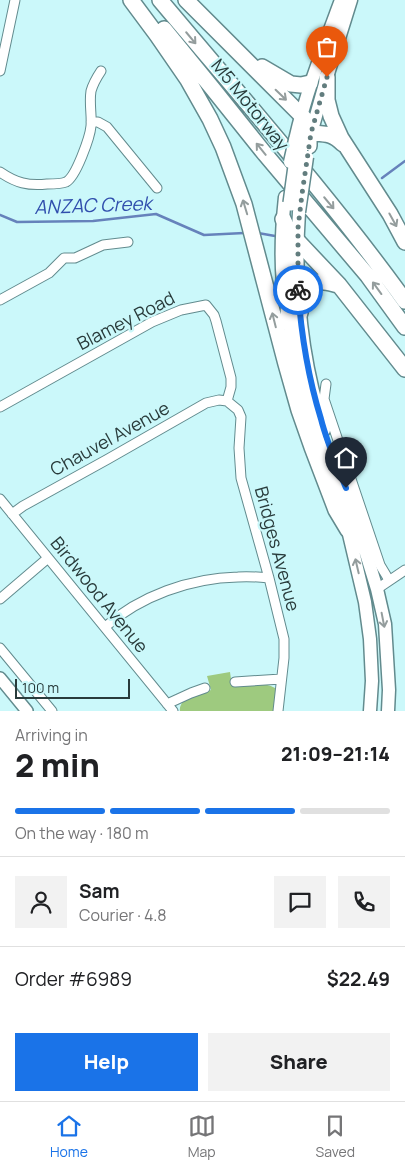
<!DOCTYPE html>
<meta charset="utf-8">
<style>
:root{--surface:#fff;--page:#f2f2f2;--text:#202124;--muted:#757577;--line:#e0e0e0;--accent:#1a73e8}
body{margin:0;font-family:Manrope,sans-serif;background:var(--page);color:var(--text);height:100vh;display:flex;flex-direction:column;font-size:19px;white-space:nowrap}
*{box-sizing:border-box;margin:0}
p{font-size:16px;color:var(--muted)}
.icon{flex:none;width:28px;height:28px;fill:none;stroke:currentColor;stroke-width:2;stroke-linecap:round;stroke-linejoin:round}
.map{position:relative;height:711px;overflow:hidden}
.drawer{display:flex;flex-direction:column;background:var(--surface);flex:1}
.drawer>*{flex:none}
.scale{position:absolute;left:15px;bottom:12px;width:115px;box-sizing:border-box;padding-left:5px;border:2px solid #293b3b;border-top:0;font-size:14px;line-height:18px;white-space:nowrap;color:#293b3b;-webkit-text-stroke:4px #cbf8fa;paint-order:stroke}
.pin{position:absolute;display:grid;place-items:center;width:42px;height:42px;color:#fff;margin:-51px -21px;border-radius:50% 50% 50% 0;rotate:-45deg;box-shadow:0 0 5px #0007}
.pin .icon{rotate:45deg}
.courier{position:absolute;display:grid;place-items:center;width:50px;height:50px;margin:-25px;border:4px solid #1a73e8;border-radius:50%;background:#fff;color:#222;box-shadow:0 1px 6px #0007}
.summary em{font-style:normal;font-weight:800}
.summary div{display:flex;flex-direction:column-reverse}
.summary{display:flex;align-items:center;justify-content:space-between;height:85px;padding:0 15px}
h1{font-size:32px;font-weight:800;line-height:38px}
.bar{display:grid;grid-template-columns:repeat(4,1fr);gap:8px 5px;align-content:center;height:60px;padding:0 15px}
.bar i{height:6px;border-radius:4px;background:var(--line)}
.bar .on{background:var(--accent)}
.bar p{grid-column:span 4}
.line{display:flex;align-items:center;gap:12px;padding:0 15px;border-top:1px solid var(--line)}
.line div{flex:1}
.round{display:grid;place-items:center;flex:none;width:52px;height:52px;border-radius:0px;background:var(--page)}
.button{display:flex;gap:10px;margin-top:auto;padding:10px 15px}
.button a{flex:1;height:58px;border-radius:0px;background:var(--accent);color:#fff;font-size:20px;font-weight:800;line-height:58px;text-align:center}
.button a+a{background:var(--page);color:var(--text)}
.tab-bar{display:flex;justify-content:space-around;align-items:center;height:70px;border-top:1px solid var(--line);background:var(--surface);font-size:14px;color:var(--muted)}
.tab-bar a{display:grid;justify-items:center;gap:2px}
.tab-bar .on{color:var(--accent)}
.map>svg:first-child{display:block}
.green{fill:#9eca7f}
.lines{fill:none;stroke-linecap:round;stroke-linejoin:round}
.stream{stroke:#6682bb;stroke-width:2.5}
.minor-casing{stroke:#628b8e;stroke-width:11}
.secondary-casing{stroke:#628b8e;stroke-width:14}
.primary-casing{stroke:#628b8e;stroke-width:15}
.motorway-casing{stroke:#628b8e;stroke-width:18}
.minor{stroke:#fff;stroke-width:9}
.secondary{stroke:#fff;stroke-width:11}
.primary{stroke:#fff;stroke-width:12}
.motorway{stroke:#fff;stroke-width:15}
.primary-bridge-casing{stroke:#628b8e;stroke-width:15;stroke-linecap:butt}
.motorway-bridge-casing{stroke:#628b8e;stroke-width:18;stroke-linecap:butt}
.primary-bridge{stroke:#fff;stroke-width:12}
.motorway-bridge{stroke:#fff;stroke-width:15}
.oneway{stroke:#949d9d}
.done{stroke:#627d7e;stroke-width:5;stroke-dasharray:0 9}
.route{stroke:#1a73e8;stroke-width:6}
.labels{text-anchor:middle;stroke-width:4.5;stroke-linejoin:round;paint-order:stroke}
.street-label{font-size:18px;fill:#293b3b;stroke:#cbf8fa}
.water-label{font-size:19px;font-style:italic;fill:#304ead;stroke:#cbf8fa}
</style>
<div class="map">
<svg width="405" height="711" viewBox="0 0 405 711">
<rect width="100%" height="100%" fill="#cbf8fa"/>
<path class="green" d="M230,672L232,686C246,685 263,681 275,688L277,694L275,711H180C179,707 182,703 184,700L211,690L207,676Z"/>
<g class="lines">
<path class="stream" d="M382,178L405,161
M0,215L17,222L93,221L156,214L204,235L244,233
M258,233L275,236"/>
<g class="minor-casing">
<path id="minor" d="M0,71L15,0
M91,122H98L107,127L157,188
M0,172C16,183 28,186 47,184C53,184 61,184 66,182C76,177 90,137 91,126C92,115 89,103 91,91C93,84 97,77 101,71
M0,300L49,273L64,258H75L103,245L128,242
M326,384L324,399L380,565L389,580
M227,401L238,410L241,417L239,448L241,478L269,578L284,639V658L278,711
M0,407L152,322L181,310L206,305L214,315L216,321L231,378V387L227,401
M0,499L173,711
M12,514L23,506L108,459L206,403L219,400L227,401
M377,589L405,570
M0,599L48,558
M105,627C140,596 190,578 238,577C248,576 259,577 269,578
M0,648L52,711
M235,682L281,679
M167,704L191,693L205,688"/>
</g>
<g class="secondary-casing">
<path id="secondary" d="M0,678L27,711"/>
</g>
<g class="primary-casing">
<path id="primary" d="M310,137L327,77L351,0
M295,140C306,92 324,46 341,0
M299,212C294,285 301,360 324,430
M283,283C280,254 282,225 285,197
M287,312L298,373L317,436L337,492L348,530L365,602L370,639L372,681L370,711
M335,460L346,488L377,589L385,624L389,690L388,711"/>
</g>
<g class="motorway-casing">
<path id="motorway" d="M131,0L157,35L188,80L210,119L223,147L244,204L286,364L299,410L312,447L336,510L348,530
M160,0C243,99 329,196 405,301
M186,0L305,119C310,127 309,136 309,146
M164,29L213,89L265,154L368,276L405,327
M262,67L291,84L301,85L310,83
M327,77V100L331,116L341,138L390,214L405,242
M304,141L311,133C326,134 332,133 343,144
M283,219L289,232L339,285L405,369
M300,313C301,301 304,285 319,282C326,281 333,284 339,285
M288,322L290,229"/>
</g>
<use href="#minor" class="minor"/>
<use href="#secondary" class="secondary"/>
<use href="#primary" class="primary"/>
<use href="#motorway" class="motorway"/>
<g class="primary-bridge-casing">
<path id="primary-bridge" d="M290,162L295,140
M299,212L307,157"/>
</g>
<g class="motorway-bridge-casing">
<path id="motorway-bridge" d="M291,203L297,159L300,148"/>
</g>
<use href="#primary-bridge" class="primary-bridge"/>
<use href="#motorway-bridge" class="motorway-bridge"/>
</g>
<defs><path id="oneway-shaft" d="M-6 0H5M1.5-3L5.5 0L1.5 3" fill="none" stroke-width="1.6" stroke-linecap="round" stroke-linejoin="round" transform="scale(1.25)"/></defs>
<g class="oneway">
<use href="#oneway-shaft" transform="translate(191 38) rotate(50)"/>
<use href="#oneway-shaft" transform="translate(281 95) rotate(44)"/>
<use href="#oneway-shaft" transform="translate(261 149) rotate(-129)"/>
<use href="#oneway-shaft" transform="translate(329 203) rotate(50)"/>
<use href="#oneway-shaft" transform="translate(245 207) rotate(-107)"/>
<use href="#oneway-shaft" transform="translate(393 220) rotate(61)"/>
<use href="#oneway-shaft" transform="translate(377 288) rotate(-126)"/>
<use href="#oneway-shaft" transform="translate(274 320) rotate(-104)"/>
<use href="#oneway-shaft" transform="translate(357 566) rotate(-103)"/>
<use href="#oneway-shaft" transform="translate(383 620) rotate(79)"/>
</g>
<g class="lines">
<path class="done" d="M298,290V228L302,194L311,133L327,77"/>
<path class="route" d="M298,290C301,333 308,377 321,419C327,443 337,465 346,488"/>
</g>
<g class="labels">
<g class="street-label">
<text transform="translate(250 105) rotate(51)" y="6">M5 Motorway</text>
<text transform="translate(126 321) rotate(-27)" y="6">Blamey Road</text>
<text transform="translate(110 439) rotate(-29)" y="6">Chauvel Avenue</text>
<text transform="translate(277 549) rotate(75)" y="6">Bridges Avenue</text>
<text transform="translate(99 595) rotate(51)" y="6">Birdwood Avenue</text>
</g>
<g class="water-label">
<text transform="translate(93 205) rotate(-2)" y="7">ANZAC Creek</text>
</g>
</g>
</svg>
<div class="scale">100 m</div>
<div class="pin" style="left:327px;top:77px;background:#ea580c"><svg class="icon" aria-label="bag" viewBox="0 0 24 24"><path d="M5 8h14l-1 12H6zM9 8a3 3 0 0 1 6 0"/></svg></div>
<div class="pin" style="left:346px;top:488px;background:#1f2937"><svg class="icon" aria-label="home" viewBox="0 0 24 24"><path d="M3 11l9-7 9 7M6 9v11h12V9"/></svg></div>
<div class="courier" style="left:298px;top:290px"><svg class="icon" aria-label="bike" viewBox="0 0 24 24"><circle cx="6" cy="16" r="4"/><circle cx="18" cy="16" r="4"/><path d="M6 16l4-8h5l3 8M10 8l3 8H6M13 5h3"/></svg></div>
</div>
<section class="drawer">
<div class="summary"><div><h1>2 min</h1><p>Arriving in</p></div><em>21:09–21:14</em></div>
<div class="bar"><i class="on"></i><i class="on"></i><i class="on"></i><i></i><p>On the way · 180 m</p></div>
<div class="line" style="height:90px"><a class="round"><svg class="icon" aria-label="person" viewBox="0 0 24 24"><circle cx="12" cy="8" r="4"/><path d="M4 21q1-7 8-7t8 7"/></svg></a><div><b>Sam</b><p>Courier · 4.8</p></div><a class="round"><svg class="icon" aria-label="chat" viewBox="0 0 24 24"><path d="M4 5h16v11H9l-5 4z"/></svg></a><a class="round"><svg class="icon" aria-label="phone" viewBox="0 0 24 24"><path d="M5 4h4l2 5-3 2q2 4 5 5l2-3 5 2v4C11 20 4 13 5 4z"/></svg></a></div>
<div class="line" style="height:65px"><div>Order #6989</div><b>$22.49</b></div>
<div class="button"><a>Help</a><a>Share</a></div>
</section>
<nav class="tab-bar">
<a class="on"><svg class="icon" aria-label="home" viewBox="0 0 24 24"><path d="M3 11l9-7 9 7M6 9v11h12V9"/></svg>Home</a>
<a><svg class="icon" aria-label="map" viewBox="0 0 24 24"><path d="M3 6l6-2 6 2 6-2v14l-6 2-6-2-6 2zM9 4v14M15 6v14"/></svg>Map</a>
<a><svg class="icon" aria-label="saved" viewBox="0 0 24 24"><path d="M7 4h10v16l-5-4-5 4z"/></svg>Saved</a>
</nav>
